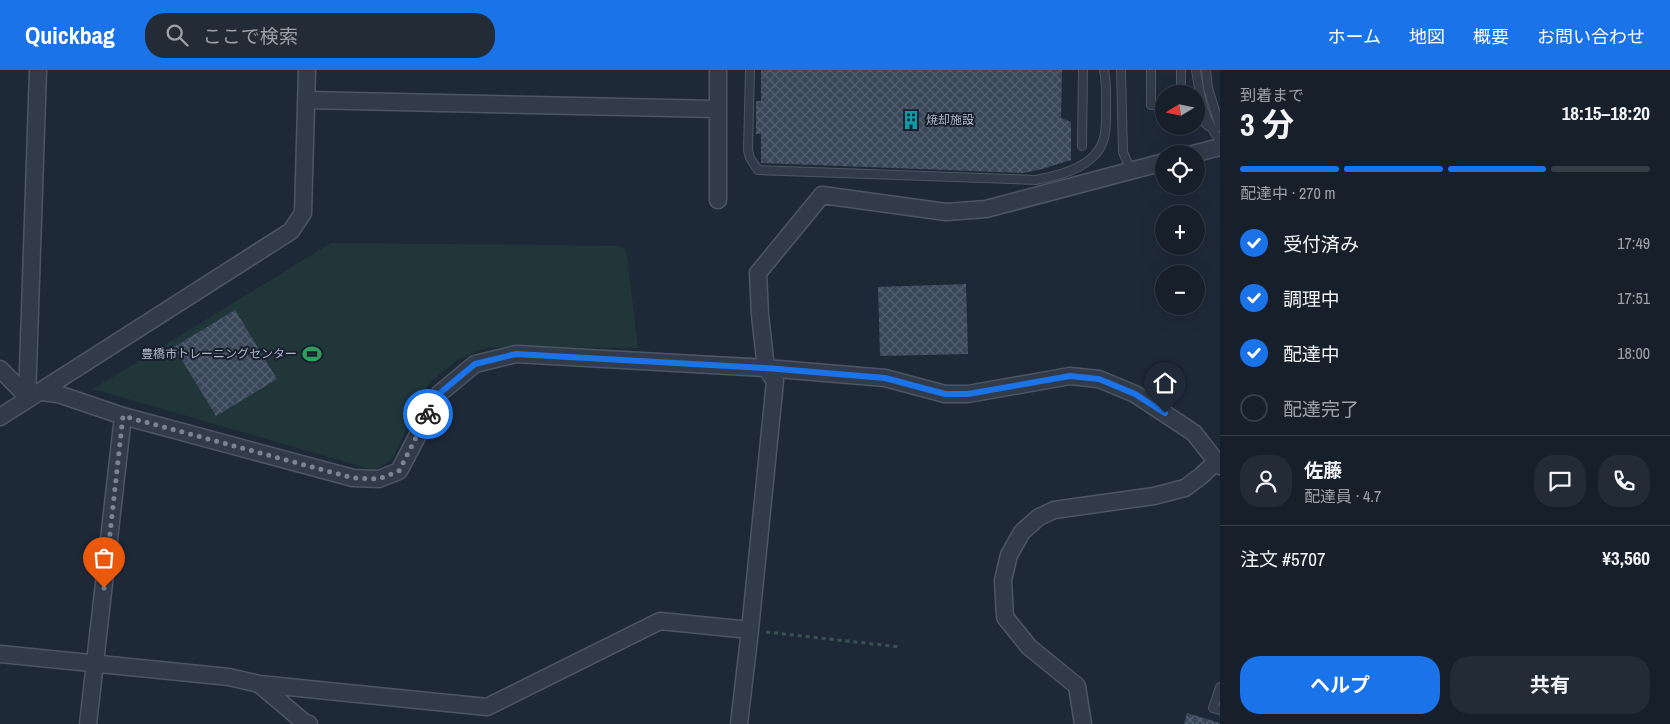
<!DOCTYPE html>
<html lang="ja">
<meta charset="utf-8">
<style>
:root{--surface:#161f2a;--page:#232c36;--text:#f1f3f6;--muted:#9ea2a8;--line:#353d47;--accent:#1a73e8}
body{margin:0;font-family:"Archivo Narrow","Noto Sans JP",sans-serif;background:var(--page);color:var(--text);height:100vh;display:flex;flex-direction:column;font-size:19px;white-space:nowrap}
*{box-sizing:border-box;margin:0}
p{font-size:16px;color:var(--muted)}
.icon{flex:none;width:28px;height:28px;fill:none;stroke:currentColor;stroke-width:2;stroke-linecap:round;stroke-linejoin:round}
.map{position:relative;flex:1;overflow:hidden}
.details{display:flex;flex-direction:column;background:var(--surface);width:450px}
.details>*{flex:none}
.needle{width:32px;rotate:260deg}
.fabs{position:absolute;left:1155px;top:15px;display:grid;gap:10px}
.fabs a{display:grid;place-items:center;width:50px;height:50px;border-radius:50%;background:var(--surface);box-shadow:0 5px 20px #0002,0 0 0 1px var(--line);font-size:25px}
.pin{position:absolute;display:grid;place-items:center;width:42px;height:42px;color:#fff;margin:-51px -21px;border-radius:50% 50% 50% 0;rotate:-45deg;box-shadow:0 0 5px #0007}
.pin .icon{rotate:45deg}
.courier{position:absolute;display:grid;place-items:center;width:50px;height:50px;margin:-25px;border:4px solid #1a73e8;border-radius:50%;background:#fff;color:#222;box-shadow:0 1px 6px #0007}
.overview em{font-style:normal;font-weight:700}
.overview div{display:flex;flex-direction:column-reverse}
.overview{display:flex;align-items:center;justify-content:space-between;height:85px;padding:0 20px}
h1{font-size:32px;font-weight:700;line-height:38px}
.bar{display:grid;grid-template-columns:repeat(4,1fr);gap:8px 5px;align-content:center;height:60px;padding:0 20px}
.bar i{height:6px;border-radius:4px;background:var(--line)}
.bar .current{background:var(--accent)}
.bar p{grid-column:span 4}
.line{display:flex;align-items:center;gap:12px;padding:0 20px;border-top:1px solid var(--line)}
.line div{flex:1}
.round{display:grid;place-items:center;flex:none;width:52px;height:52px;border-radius:20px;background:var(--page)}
ol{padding:0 20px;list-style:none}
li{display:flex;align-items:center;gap:15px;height:55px}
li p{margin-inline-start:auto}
li .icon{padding:5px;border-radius:50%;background:var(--accent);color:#fff;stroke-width:4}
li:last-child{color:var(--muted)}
li i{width:28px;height:28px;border:2px solid var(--line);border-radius:50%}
.cta{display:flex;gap:10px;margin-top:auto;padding:10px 20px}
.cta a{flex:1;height:58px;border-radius:20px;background:var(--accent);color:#fff;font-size:20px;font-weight:700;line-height:58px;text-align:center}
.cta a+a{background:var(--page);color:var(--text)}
header{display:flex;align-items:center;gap:30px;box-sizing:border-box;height:70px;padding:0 25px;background:var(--accent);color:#fff}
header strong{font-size:24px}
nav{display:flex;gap:28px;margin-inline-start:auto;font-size:18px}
.search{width:350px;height:45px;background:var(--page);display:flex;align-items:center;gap:12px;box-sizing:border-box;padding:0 18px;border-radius:20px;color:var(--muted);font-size:19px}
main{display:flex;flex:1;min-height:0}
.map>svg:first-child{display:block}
.pitch{fill:#203639}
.building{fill:url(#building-cross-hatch)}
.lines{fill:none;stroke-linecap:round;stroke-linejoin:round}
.lane-casing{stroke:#4d5664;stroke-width:10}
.street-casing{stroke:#4d5664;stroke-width:19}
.path{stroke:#3b5254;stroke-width:3;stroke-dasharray:4 4;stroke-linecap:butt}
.lane{stroke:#323b49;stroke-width:8}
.street{stroke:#323b49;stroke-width:16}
.done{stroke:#7a8594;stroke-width:5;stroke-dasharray:0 9}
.route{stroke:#1a73e8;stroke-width:6}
.labels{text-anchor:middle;stroke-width:4;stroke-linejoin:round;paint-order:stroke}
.poi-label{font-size:12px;fill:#acb6c6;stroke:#18202d;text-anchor:start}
</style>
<header>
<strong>Quickbag</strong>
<div class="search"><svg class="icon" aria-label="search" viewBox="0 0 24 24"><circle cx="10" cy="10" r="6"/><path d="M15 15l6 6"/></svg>ここで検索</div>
<nav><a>ホーム</a><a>地図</a><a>概要</a><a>お問い合わせ</a></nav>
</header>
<main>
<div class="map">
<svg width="1220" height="654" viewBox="0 0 1220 654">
<defs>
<pattern id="building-cross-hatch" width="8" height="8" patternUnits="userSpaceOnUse" patternTransform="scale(1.25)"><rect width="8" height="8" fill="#3a4759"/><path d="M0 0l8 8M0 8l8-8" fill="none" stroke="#545f6f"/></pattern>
</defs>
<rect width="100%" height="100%" fill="#1e2938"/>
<path class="pitch" d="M331,173L619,176L625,179L627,185L638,278L489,277L459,289L430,312L416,337L393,388L384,395L374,400L93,319Z"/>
<path class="building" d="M761,0H1062L1061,48L1071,52V90L1042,99L1023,103L761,93V64H756V31H761Z
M966,214L968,284L880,286L878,217Z
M235,240L277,309L216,346L174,277Z
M1187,643L1220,653V654H1184Z"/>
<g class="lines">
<g class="lane-casing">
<path id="lane" d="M750,0L748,80L750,88L758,100L1036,110C1063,105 1101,95 1105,63C1106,56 1106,49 1106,43C1106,28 1107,15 1104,0
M1121,0L1123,82L1131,101
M1151,0V35H1164
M1196,0C1200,26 1203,50 1220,70
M1206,0L1208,18L1220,57
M1181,24V0
M1196,44L1208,56
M1082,76L1083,0
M1220,617L1213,638L1220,640"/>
</g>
<g class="street-casing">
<path id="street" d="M718,0V130
M306,30L717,39
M1193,84L1220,77
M0,299L22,321L27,329
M42,322L58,324L123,346L353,408L379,409L399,401L440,323L475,294L516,284L766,298L885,308L945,324H968L1070,306L1099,309L1135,324L1194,363L1220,396
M27,329L38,0
M0,347L291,161L303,143L307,0
M0,584L229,607L259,614L304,652L309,654
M259,614L487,637L660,551L750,560
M88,654L123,346
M739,654L750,560L775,311L766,298L760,245L758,203L822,125L946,142L986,139L1164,92
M1083,654L1077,616L1029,577L1005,547L1003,510L1009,485L1022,462L1039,447L1054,440L1154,426L1185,418L1201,406L1216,392"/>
</g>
<path class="path" d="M766,562L901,577"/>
<use href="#lane" class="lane"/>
<use href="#street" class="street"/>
</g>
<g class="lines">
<path class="done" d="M104,518L123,346L353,408L379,409L399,401L428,344"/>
<path class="route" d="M428,344L440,323L475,294L516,284L766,298L885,308L945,324H968L1070,306L1099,309L1135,324L1165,343"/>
</g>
<defs>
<g id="building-bare" transform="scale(1.5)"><path d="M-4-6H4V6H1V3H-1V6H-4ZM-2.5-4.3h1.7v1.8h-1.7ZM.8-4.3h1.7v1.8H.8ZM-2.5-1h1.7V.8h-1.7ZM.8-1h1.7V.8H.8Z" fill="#0f9aa8" stroke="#18202d" stroke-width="2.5" paint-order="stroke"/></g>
<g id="stadium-bare" transform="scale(1.5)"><path d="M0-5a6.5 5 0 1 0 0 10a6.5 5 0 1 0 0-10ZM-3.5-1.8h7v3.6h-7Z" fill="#2e9e5b" stroke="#18202d" stroke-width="2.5" paint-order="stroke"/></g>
</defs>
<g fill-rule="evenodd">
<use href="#building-bare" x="911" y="50"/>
<use href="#stadium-bare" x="312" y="284"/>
</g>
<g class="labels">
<g class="poi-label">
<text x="926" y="54">焼却施設</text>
<text x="297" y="288" text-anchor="end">豊橋市トレーニングセンター</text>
</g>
</g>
</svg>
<div class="fabs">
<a><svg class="needle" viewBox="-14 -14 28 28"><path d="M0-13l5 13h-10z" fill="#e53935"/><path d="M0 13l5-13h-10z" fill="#9ea2a8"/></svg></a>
<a><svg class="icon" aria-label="locate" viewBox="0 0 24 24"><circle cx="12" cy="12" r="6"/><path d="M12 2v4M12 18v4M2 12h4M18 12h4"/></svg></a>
<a>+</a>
<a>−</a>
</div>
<div class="pin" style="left:104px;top:518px;background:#ea580c"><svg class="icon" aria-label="bag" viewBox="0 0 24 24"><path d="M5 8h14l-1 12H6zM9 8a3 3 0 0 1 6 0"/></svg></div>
<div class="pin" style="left:1165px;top:343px;background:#1f2937"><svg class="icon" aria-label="home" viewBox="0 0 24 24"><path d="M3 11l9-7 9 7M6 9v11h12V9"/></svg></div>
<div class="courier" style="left:428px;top:344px"><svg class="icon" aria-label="bike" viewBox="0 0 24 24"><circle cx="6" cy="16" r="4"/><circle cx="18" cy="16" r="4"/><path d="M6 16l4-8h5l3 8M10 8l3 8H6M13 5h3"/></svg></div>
</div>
<section class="details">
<div class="overview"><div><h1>3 分</h1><p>到着まで</p></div><em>18:15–18:20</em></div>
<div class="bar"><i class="current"></i><i class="current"></i><i class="current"></i><i></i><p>配達中 · 270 m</p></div>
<ol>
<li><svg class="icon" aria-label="check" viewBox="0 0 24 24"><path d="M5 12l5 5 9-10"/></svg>受付済み<p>17:49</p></li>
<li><svg class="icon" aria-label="check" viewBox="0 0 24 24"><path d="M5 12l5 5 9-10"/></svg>調理中<p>17:51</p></li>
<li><svg class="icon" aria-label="check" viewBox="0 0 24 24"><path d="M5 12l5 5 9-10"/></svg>配達中<p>18:00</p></li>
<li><i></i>配達完了</li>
</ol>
<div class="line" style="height:90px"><a class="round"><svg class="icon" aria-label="person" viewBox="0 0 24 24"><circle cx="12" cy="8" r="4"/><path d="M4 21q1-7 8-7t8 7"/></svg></a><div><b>佐藤</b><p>配達員 · 4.7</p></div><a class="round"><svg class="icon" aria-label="chat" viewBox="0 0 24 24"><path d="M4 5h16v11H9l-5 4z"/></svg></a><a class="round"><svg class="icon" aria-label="phone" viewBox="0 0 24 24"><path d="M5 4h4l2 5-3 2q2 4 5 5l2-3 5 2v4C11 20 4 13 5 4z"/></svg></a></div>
<div class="line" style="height:65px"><div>注文 #5707</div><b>¥3,560</b></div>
<div class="cta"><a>ヘルプ</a><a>共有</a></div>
</section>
</main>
